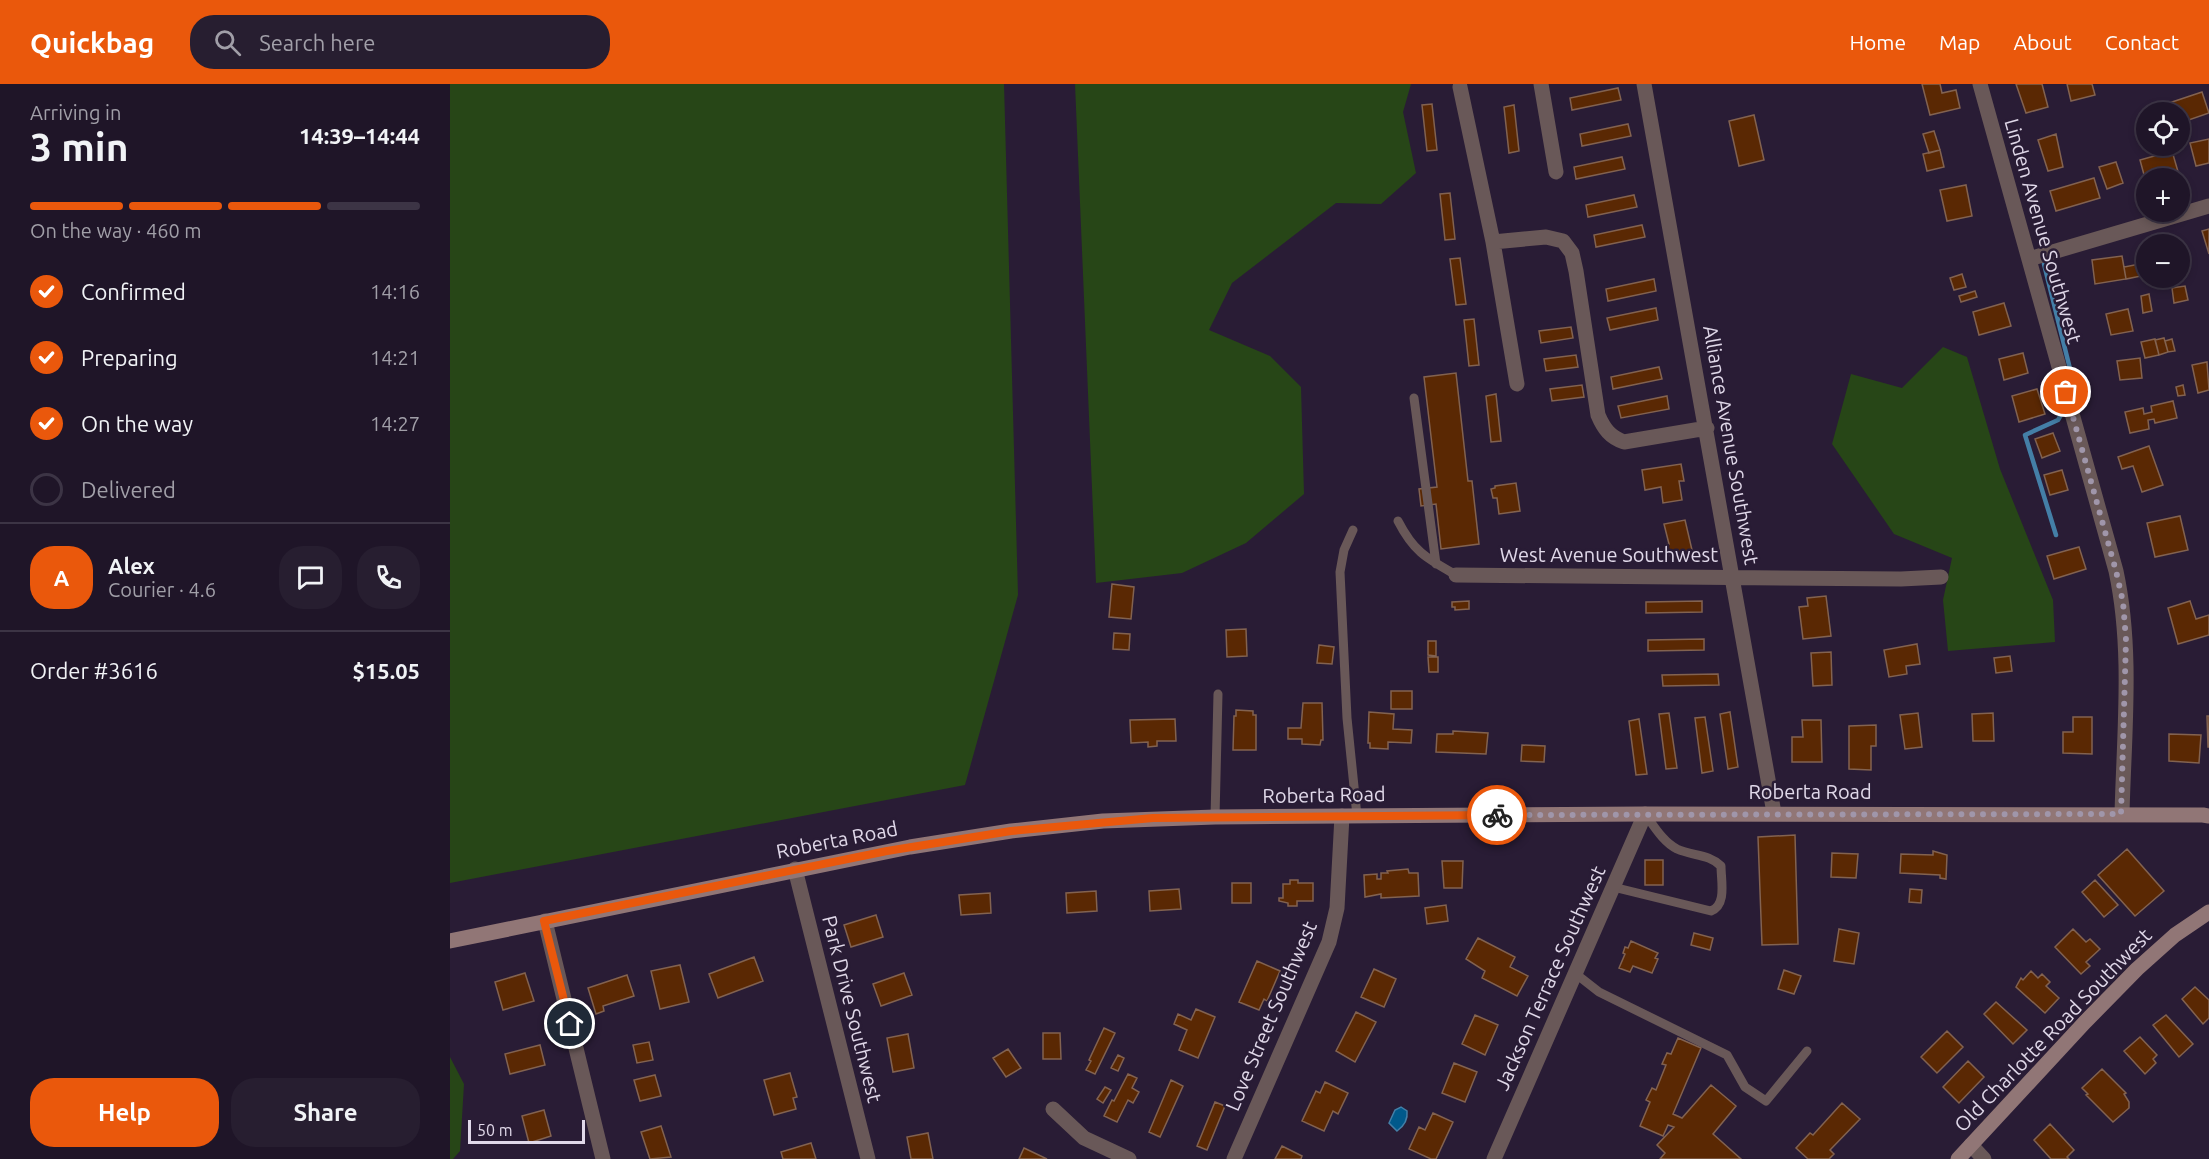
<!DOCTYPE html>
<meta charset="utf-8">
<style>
:root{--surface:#1f1528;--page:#271e30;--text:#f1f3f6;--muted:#a19fa8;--line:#3c3445;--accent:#ea580c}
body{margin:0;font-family:Ubuntu,sans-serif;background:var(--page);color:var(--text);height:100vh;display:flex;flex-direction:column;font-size:22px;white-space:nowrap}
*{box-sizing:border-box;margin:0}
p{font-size:20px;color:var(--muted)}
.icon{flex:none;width:33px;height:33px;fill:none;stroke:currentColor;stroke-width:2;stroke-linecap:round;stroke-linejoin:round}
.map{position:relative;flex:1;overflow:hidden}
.panel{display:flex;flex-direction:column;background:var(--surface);width:450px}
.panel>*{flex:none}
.buttons{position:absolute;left:1686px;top:18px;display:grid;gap:12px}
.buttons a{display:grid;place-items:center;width:54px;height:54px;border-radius:50%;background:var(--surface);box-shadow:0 3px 9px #0003,0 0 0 2px var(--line);font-size:30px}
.scale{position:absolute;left:18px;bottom:15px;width:117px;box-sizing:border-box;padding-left:6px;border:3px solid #e0d8e9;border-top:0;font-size:16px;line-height:21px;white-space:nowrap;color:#e0d8e9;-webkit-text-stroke:4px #291c35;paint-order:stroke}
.pin{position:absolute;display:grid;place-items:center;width:51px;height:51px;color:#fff;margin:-26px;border:3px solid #fff;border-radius:50%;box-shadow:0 2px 6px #0007}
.courier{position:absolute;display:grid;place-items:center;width:60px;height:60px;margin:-30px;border:4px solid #ea580c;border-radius:50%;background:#fff;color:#222;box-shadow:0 2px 8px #0007}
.summary em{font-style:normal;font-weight:700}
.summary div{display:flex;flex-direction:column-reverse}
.summary{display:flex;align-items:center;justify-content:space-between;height:102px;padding:0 30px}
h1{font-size:39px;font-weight:700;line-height:45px}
.bar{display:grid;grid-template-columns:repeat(4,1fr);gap:9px 6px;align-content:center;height:72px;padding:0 30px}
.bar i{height:8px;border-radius:4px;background:var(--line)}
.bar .active{background:var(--accent)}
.bar p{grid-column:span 4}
.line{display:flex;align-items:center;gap:15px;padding:0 30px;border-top:2px solid var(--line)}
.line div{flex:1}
.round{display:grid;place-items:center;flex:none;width:63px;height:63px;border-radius:24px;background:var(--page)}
ol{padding:0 30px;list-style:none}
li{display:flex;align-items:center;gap:18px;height:66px}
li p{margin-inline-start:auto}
li .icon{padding:6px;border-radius:50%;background:var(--accent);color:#fff;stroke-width:4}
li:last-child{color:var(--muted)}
li i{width:33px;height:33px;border:3px solid var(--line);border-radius:50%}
.action{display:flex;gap:12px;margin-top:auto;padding:12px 30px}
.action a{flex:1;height:69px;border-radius:24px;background:var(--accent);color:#fff;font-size:24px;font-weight:700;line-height:69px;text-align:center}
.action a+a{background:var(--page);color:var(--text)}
header{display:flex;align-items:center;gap:36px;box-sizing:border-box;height:84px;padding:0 30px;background:var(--accent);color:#fff}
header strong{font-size:28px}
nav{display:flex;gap:33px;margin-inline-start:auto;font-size:21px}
.search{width:420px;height:54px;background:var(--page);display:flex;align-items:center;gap:15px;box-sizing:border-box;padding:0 21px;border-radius:24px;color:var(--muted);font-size:22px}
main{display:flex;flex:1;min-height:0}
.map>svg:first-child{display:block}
.green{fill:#274617}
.water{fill:#01598b;stroke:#447fa7;stroke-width:1.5}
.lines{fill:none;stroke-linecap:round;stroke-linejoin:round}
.stream{stroke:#447fa7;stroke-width:4.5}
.building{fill:#5a2803;stroke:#826250;stroke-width:1.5}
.lane{stroke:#695858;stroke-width:9}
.street{stroke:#695858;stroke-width:15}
.secondary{stroke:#917676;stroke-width:15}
.done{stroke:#a096aa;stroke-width:6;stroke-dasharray:0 10.8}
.route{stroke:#ea580c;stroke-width:8}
.labels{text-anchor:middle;stroke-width:5;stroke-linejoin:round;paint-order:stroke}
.street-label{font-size:20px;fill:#e0d8e9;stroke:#291c35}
</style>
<header>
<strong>Quickbag</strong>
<div class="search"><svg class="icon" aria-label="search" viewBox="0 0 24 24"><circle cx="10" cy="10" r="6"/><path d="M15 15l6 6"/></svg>Search here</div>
<nav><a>Home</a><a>Map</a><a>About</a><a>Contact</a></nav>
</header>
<main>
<section class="panel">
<div class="summary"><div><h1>3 min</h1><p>Arriving in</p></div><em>14:39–14:44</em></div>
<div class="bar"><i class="active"></i><i class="active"></i><i class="active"></i><i></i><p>On the way · 460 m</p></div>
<ol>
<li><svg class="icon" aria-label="check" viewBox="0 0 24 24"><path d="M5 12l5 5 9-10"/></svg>Confirmed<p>14:16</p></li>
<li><svg class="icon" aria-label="check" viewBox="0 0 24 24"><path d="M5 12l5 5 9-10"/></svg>Preparing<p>14:21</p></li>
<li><svg class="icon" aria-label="check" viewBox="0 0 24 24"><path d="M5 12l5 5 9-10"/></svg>On the way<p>14:27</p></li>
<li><i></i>Delivered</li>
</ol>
<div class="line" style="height:108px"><b class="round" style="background:var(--accent);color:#fff">A</b><div><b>Alex</b><p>Courier · 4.6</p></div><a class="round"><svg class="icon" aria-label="chat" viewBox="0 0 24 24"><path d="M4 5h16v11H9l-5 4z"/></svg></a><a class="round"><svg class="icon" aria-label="phone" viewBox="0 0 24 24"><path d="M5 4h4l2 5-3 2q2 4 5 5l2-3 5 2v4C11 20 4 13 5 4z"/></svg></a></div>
<div class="line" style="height:78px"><div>Order #3616</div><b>$15.05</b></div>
<div class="action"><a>Help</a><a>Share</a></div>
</section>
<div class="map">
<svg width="1759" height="1075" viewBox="0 0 1759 1075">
<rect width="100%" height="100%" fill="#291c35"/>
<path class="green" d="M0,0H554L568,511L515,701L0,799Z
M625,0H961L953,28L966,89L931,120L886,119L782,199L759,246L820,272L851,303L854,410L796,459L732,489L646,499Z
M1493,263L1517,273L1550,385L1603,516L1605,558L1498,567L1493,516L1502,474L1444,450L1382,360L1401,290L1452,304Z
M0,973L14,1000L10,1067L3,1075H0Z"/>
<path class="water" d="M951,1023L957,1027C958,1035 954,1042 947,1047L939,1039L945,1026Z"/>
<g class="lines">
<path class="stream" d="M1594,180L1625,305
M1606,451L1575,351L1608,336L1611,331"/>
</g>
<path class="building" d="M1472,0H1490L1492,9L1506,6L1510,24L1480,31Z
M1566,0H1592L1598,23L1576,29Z
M1617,0H1642L1645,11L1621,17Z
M1168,4L1171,16L1122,26L1120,14Z
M1752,8L1759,29L1730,39V28H1712L1710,22Z
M982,20L987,66L977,67L972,21Z
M1064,21L1069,67L1059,69L1054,23Z
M1304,31L1314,76L1289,82L1279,37Z
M1178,40L1181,52L1132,62L1130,50Z
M1484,47L1490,66L1479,69L1473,50Z
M1606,50L1613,83L1598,87L1588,56Z
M1759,55V79L1746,82L1740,59Z
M1490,66L1494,83L1477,87L1473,70Z
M1722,67L1729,91L1718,94H1696V98L1690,76Z
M1172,73L1175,85L1126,95L1124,83Z
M1666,78L1673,99L1657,105L1649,83Z
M1644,94L1650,114L1606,127L1600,107Z
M1516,101L1522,132L1497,137L1490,106Z
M1000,109L1005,155L995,156L990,110Z
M1184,111L1187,123L1138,133L1136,121Z
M1192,141L1195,153L1146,163L1144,151Z
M1759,145V170L1752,147Z
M1672,172L1676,195L1645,200L1642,176Z
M1010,174L1016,220L1006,221L1000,175Z
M1695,179L1696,191L1676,195L1674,183Z
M1512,190L1516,203L1504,206L1500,194Z
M1204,195L1206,207L1158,217L1156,205Z
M1735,202L1738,216L1724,219L1722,204Z
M1525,207L1527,213L1511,218L1509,212Z
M1699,210L1702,227L1693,229L1691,212Z
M1554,219L1561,242L1529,251L1523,228Z
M1206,224L1208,236L1160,246L1157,234Z
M1678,225L1683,247L1661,251L1656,230Z
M1024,235L1029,281L1019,282L1014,236Z
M1121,243L1123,254L1091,259L1089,247Z
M1714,254L1718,268L1709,271L1705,256Z
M1705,255L1709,271L1695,274L1691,258Z
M1722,255L1725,267L1718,268L1715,257Z
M1573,269L1578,289L1554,296L1549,275Z
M1126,271L1128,283L1096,287L1094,275Z
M1690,274L1692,294L1670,296L1667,277Z
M1757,278L1759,306L1748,309L1742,281Z
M1209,283L1212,295L1163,305L1161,293Z
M1006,289L1018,397H1022L1029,460L991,465L986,420L971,422L969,405L987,403L974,293Z
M1132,301L1134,313L1102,317L1100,305Z
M1733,301L1735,311L1728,312L1726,303Z
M1587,305L1595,330L1569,338L1562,312Z
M1046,310L1051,357L1041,358L1036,312Z
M1217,312L1219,325L1171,334L1168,322Z
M1723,317L1727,334L1705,339L1704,335L1698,336L1699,345L1680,349L1675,328L1693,324L1694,330L1702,328L1701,322Z
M1603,349L1610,367L1592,374L1585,355Z
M1699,362L1713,401L1692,408L1683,382L1672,385L1668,373Z
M1231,380L1234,397H1229L1232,416L1213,419L1211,403L1195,406L1192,386Z
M1612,386L1618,406L1600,411L1594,391Z
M1066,399L1070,427L1049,430L1047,414H1043L1041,405L1045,404V402Z
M1730,432L1738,466L1705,473L1697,439Z
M1235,436L1242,466L1218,472L1215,461L1219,460L1214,440Z
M1629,463L1636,485L1604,495L1597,472Z
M662,500L684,503L681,535L659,533Z
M1376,512L1381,552L1353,555L1349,523L1358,522L1357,514Z
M1019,517V525L1005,526V523H1002V518Z
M1252,517V528L1196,529V518Z
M1740,517L1746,535L1759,531V551L1728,560L1718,524Z
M796,545L797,572L777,573L776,546Z
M664,549L680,550L679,566L663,565Z
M1254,555V566L1198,567V556Z
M978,557H986V572L978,571Z
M1467,560L1470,580L1456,582L1457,590L1439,593L1434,566Z
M869,561L884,563L882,580L867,579Z
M1381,568L1382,601L1363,602L1361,569Z
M1560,572L1562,587L1546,589L1544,574Z
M978,573H988V588H979Z
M1268,590L1269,601L1213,602L1212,591Z
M941,607H962V625H941Z
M853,619H872L873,656H871L870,661L852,660V655H838V644H851Z
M786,626L803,627V631H806V666H783L784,632H786Z
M919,628L944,630L943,645L962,646L961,659L938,658V665L920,664V659H918Z
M1280,628L1288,683L1278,685L1270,630Z
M1219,629L1227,684L1216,685L1209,630Z
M1468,629L1472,663L1455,665L1450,631Z
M1543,629L1544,657H1523L1522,630Z
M1757,632H1759V663H1758Z
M1255,633L1263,687L1252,689L1245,634Z
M1623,633H1642V670L1613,669V648H1623Z
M725,635L726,657H707V662L698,663V658L681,659L680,636Z
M1189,635L1197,690L1186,691L1179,637Z
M1352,636H1371L1372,678H1342V653H1353Z
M1426,641V662H1421V686L1399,685V642Z
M1003,647L1038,649L1036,670L986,668L987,650H1003Z
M1719,650L1751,651L1749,679L1719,677Z
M1072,661L1095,662L1094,678L1071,677Z
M1345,751L1348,860L1312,861L1308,753Z
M1677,765L1714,807L1685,832L1648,791Z
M1483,767L1497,771L1496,795L1490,794V791L1450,789L1451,770L1483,771Z
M1382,769L1408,770L1406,794L1381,793Z
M1195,776H1213V801H1195Z
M992,777H1013L1012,804H994Z
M958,785L959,789H968L969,812L931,814V810L915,813L914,791L927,790V795H931V789H938L937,787Z
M840,796H848V799H863V817H847V822H838V819L829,817V814H833V800H840Z
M1645,796L1668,821L1654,833L1632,808Z
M782,799H801V819H782Z
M729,805L731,825L700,827L699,807Z
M1460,805L1472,806L1471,819L1459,818Z
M646,807L647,827L617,829L616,809Z
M540,809L541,829L511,831L509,811Z
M996,821L998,837L977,840L975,824Z
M426,831L433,853L401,863L394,841Z
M1389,845L1409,849L1404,880L1384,877Z
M1623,845L1636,858L1640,855L1650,865L1636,878L1640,882L1631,890L1605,863Z
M1244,849L1263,854L1260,866L1241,861Z
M1028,854L1065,873L1060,883L1078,892L1067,912L1032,894L1035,887L1016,875Z
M1181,857L1208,869L1205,874L1208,875L1202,889L1183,882L1180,888L1169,884L1175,870L1173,869L1175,863L1178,864Z
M304,873L313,897L268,914L259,890Z
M807,877L830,887L817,917L814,915L809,926L789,918Z
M230,881L239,918L210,925L201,887Z
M924,885L946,895L934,923L911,913Z
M1334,886L1351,892L1344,910L1328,905Z
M1581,887L1588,894L1592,890L1600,898L1596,902L1609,914L1595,929L1566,903L1571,894L1573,896Z
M75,889L84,917L53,926L45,898Z
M454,889L462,911L431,922L423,900Z
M177,891L184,912L153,922L154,927L146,930L138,904Z
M1745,903L1759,916V934L1753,940L1732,915Z
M1546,918L1577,946L1563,960L1534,930Z
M746,925L765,933L748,974L729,966L737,946L724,940L728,930L741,936Z
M906,928L926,938L905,978L886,967Z
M1025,931L1048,941L1035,971L1012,960Z
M1716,931L1743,960L1729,973L1703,941Z
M654,944L665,949L645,990L636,986L641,977L639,976Z
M1497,947L1513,963L1487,989L1471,973Z
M593,949H610L611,975H593Z
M458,950L464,984L443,988L437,954Z
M1690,953L1707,971L1703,975L1706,979L1695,990L1674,967Z
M1228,954L1251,964L1223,1030L1232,1034L1261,1001L1286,1022L1263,1050L1291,1075H1210L1215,1069L1207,1061L1224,1043L1218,1041L1213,1052L1190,1042L1200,1018L1196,1016L1202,1004L1206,1006L1216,981L1212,980L1217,969L1221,970Z
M199,958L203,976L187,979L183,961Z
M90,961L95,981L60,990L55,970Z
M558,965L571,984L556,993L543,974Z
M668,971L674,974L668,987L661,984Z
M1518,977L1534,993L1509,1019L1493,1003Z
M1004,979L1027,988L1015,1018L992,1009Z
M1652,985L1676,1009L1674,1010L1679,1018V1024L1663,1038L1636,1011L1638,1010L1632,1004Z
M340,989L347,1013L343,1014L346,1025L324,1031L314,996Z
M678,990L687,994L682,1004L689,1008L683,1019L678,1016L667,1038L654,1032L662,1016L664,1017Z
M205,991L211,1012L190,1017L184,996Z
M721,996L733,1002L710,1053L699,1048Z
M875,998L898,1009L888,1030L883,1027L874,1047L852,1037L866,1007L870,1009Z
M655,1003L661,1006L653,1019L647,1015Z
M765,1018L775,1022L757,1066L747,1062Z
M1392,1019L1410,1035L1380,1066L1384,1070L1379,1075H1358L1346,1064L1360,1049L1363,1051Z
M94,1026L101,1052L79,1059L72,1032Z
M983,1029L1003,1038L986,1075H981L959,1065L969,1043L975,1046Z
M1600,1040L1624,1066L1617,1073L1619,1075H1601L1584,1056Z
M211,1042L221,1073L200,1075L191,1048Z
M478,1049L483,1075H461L457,1053Z
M361,1059L366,1075H333L331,1068Z
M832,1062L852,1072L851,1075H825Z
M574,1064L597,1075H569Z"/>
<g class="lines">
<path class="lane" d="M964,314L986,480
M948,437C964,468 976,474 1006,491
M903,446L894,466L890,488L897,634L907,732
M765,733L768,610
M1163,803L1261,827C1277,821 1271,797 1271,782C1259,770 1243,772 1227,765C1213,758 1204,742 1195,730
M1126,890L1149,908L1277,971L1295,1003L1316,1017L1357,967"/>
<path class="street" d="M1091,0L1106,88
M1194,0L1324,729
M1530,0L1666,487C1683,566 1674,649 1672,730
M1010,3L1043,158L1067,300
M1043,158L1096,153L1113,157L1122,169L1126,187L1148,331C1154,345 1160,353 1174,358L1257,344
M1579,175L1759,122
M1006,491L1451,495L1491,493
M345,785L418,1075
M95,837L153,1075
M603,1025L634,1054L679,1075
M1521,1061L1534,1075
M784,1075L879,858L887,824L892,732
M1044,1075L1195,730"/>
<path class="secondary" d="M0,857L460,763L561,747L653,737L765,733L1195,730L1753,731L1759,732
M1508,1075L1635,938L1687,885L1725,851L1759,828"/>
</g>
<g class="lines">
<path class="done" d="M1047,731L1671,730L1676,556L1673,518L1666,487L1616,308"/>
<path class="route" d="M120,940L94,837L437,767L561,747L703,734L1047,731"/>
</g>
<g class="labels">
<g class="street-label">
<text transform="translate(1593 147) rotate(74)" y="7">Linden Avenue Southwest</text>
<text transform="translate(1281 361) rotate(80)" y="7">Alliance Avenue Southwest</text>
<text x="1159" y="478">West Avenue Southwest</text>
<text x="1360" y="715">Roberta Road</text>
<text transform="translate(874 711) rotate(-1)" y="7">Roberta Road</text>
<text transform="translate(387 756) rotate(-11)" y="7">Roberta Road</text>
<text transform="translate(1100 894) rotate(-66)" y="7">Jackson Terrace Southwest</text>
<text transform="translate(402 925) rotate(76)" y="7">Park Drive Southwest</text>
<text transform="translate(821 932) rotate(-67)" y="7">Love Street Southwest</text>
<text transform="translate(1603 946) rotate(-46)" y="7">Old Charlotte Road Southwest</text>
</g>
</g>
</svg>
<div class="buttons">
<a><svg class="icon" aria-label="locate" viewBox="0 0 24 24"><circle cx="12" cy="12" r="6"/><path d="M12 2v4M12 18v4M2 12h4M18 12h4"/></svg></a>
<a>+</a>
<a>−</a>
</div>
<div class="scale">50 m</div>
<div class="pin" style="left:1616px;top:308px;background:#ea580c"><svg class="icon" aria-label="bag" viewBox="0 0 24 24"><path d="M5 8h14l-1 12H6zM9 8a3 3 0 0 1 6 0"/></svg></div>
<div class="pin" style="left:120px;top:940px;background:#1f2937"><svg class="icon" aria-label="home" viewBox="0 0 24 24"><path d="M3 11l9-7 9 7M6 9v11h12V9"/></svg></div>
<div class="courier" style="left:1047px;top:731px"><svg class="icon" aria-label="bike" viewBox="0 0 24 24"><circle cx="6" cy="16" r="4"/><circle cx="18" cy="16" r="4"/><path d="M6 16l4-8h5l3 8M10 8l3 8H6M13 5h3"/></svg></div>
</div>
</main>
